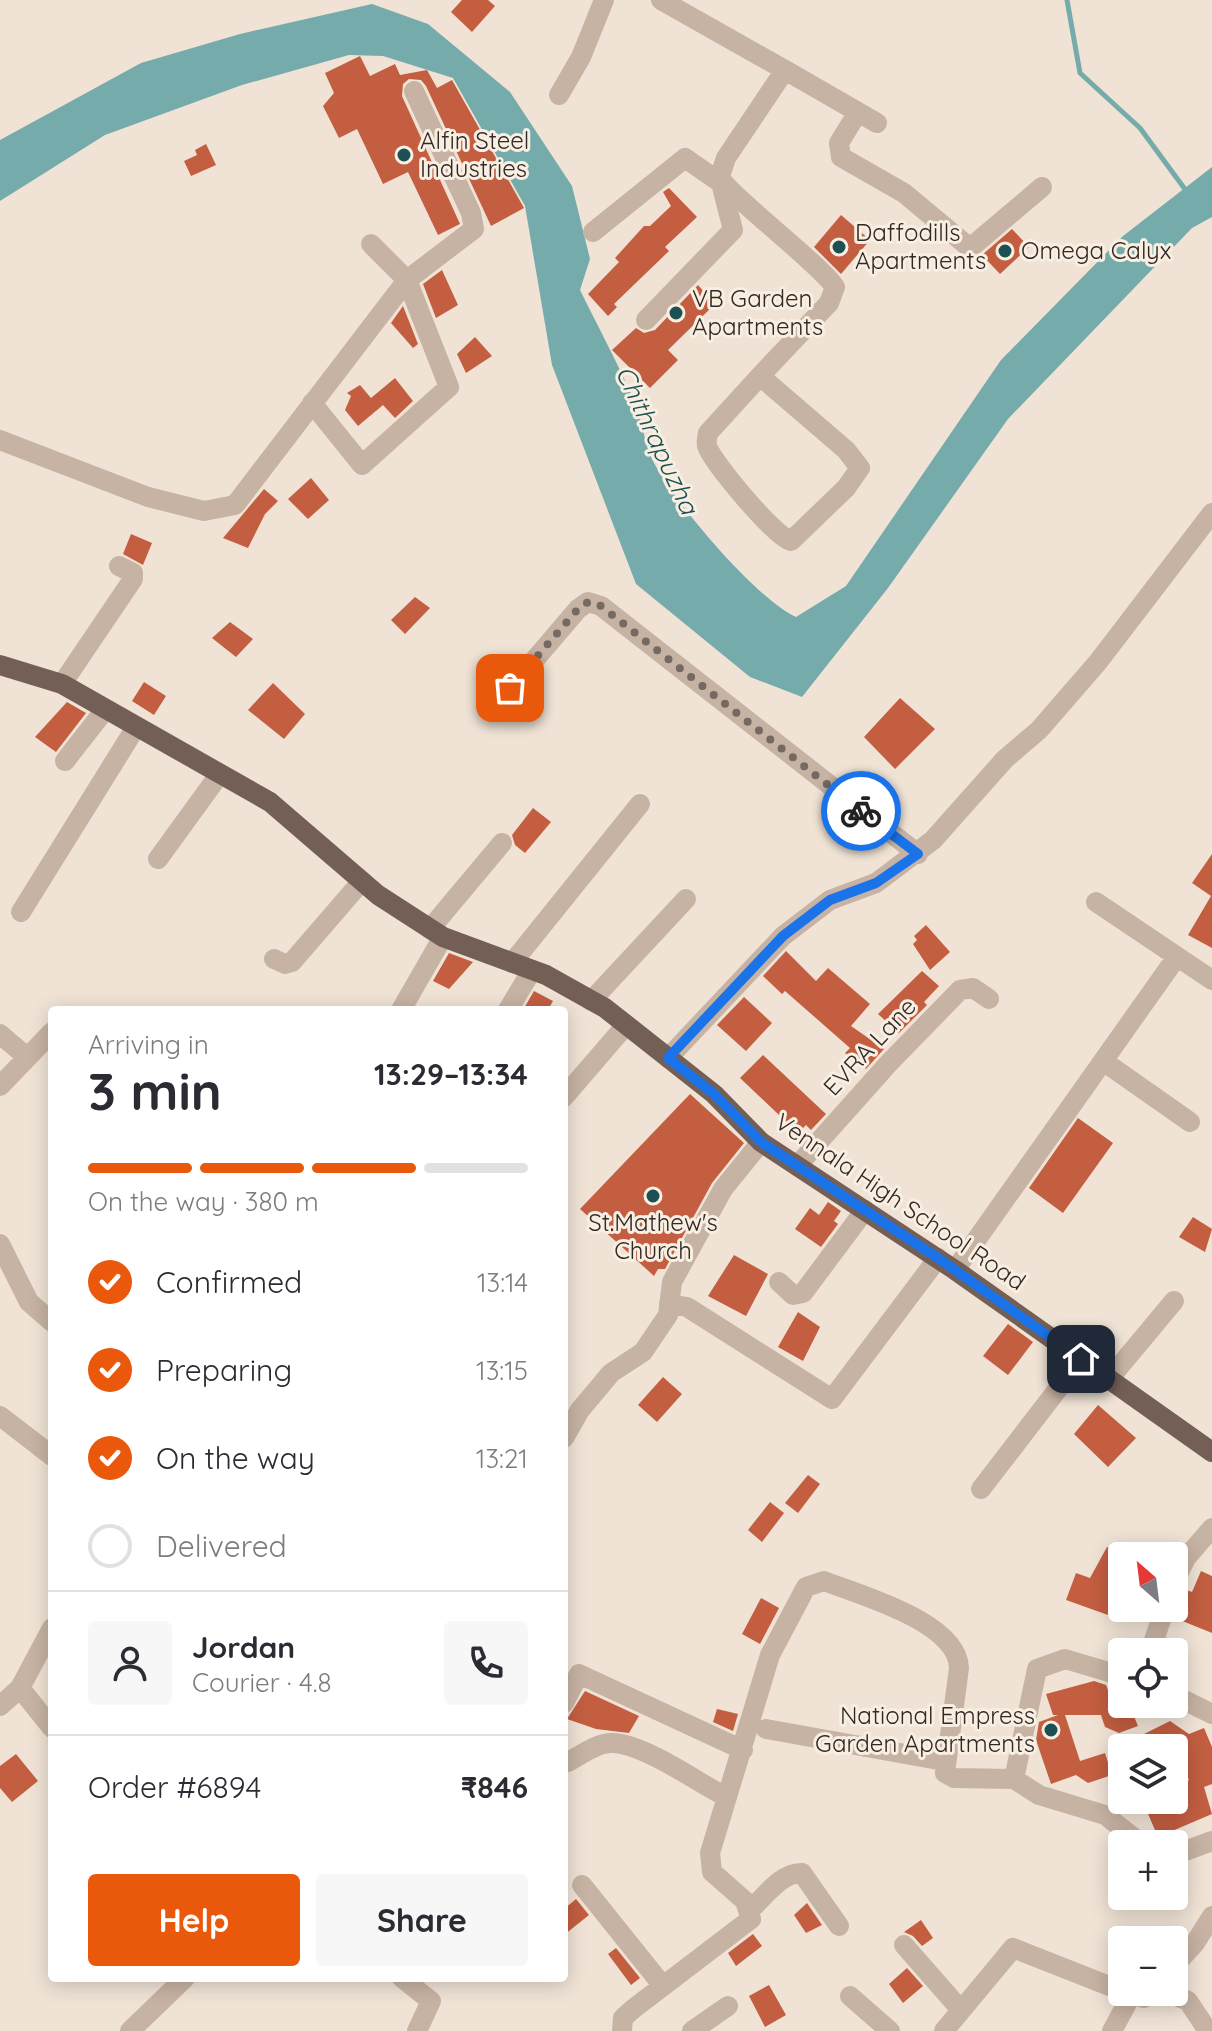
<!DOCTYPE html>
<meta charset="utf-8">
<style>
:root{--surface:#fff;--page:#f7f7f7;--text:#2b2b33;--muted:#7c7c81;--line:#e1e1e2;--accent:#ea580c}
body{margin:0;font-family:Quicksand,sans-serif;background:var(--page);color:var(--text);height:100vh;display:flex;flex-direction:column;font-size:30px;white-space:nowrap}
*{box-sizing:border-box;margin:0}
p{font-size:26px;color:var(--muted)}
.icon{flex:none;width:44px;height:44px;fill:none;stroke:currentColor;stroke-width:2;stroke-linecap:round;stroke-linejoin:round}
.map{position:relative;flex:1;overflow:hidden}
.sheet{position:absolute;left:48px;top:1006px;width:520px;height:976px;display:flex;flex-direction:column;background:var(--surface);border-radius:8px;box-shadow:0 4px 20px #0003}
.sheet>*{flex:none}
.needle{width:52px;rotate:332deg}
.fabs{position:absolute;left:1108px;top:1542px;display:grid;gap:16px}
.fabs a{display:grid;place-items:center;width:80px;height:80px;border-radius:8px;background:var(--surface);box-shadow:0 4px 20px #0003;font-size:40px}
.pin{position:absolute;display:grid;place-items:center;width:68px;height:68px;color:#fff;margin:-34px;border-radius:16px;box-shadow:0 4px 12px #0006}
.courier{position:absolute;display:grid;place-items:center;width:80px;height:80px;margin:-40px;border:6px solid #1a73e8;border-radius:50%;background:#fff;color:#222;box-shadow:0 2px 10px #0007}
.overview em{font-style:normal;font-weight:800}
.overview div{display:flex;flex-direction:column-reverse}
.overview{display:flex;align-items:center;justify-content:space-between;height:136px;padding:0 40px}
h1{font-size:52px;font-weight:800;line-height:60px}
.bar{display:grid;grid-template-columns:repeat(4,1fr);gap:12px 8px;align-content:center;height:96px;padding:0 40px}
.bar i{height:10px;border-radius:6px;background:var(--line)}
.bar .current{background:var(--accent)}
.bar p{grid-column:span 4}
.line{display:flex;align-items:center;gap:20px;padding:0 40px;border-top:2px solid var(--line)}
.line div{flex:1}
.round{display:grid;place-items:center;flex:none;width:84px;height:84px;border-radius:8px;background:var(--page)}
ol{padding:0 40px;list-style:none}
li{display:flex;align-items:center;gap:24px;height:88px}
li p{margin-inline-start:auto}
li .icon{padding:8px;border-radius:50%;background:var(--accent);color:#fff;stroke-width:4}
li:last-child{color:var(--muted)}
li i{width:44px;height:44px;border:4px solid var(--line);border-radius:50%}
.primary-button{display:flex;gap:16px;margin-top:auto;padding:16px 40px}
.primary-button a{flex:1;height:92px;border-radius:8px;background:var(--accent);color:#fff;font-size:32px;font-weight:800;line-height:92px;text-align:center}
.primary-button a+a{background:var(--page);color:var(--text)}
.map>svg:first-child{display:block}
.water{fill:#76abac}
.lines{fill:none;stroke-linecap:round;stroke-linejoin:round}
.stream{stroke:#76abac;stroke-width:5}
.building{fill:#c35e41}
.minor{stroke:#c7b3a3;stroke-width:20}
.major{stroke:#745f56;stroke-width:20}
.done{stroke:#746a63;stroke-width:8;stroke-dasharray:0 14.4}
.route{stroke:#1a73e8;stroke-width:10}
.poi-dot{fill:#1c5052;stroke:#f8eee2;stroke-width:3}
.labels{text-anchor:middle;stroke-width:6;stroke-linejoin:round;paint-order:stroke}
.poi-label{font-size:24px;fill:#322925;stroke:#f8eee2;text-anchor:start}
.street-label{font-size:24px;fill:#322925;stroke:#f8eee2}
.water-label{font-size:26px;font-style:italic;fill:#1c5052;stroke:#f8eee2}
</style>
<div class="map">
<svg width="1212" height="2031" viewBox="0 0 1212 2031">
<rect width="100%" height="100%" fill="#f0e3d6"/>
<path class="water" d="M372,4L428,24L510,92L572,186L590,259L580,290C598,327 618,363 634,401C642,419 644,441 652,459C672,500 756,599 796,617L846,586L1001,360L1123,236L1212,167V217L1192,228L1008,419L888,588L802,697L750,677L636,584L552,365L525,206L453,78L383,56L349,55L242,85L105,135L0,201V140L141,63L240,34Z"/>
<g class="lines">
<path class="stream" d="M1067,0L1080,73L1140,128L1187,192"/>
</g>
<path class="building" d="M462,0H488L495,6L472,32L451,12Z
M360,56L370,76L395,64L400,75L427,70L437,88L452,80L524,208L491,226L426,86L421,80L409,79L403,84L402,96L460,224L438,235L408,172L383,184L357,129L339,138L323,106L334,93L325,73Z
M206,144L216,165L191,176L184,161L197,155L195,150Z
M669,188L697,217L665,247L669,251L614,304L617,307L608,316L588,294L619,262L615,258L644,226H650L671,206L663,192Z
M841,215L870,240L841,274L814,247Z
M1012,229L1029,247L1000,274L982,255Z
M442,270L458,305L436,318L423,284Z
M698,285L715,304L668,350L678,360L650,388L612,350L636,328L644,333L655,330Z
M403,306L418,344L413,348L391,323Z
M475,337L492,356L466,373L457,354Z
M395,378L413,401L395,418L383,405L358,426L345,410L351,396L347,393L360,385L371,398Z
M311,478L329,500L308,519L288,499Z
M264,489L278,501L265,514L248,548L223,538Z
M131,534L152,543L143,565L123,554Z
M415,597L430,608L405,634L391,620Z
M230,622L253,639L236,657L212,638Z
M144,682L166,696L154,715L132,701Z
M273,683L305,714L284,739L248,710Z
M900,698L935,729L895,769L864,737Z
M67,702L86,713L56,752L35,737Z
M533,808L551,822L525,853L515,845L512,835Z
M1212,854V948L1188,935L1211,896L1192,883Z
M926,925L950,952L930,970L913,944L917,940L914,936Z
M786,951L816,981L828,968L870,1004L851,1026L884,1049L866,1069L845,1053L850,1048L785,991L782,994L763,976Z
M449,953L473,962L449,989L433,981Z
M922,971L939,986L924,1002L927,1005L899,1033L878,1014Z
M534,991L553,1001L548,1010H523Z
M744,997L772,1023L746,1051L717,1025Z
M763,1055L826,1114L811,1130L806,1125L798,1133L740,1078Z
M690,1094L744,1143L712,1183L665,1269H658L654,1276L580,1209Z
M1078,1118L1113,1143L1063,1213L1029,1188Z
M828,1202L841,1211L834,1221L838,1224L821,1247L795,1229L810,1208L819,1215Z
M1193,1217L1212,1229L1205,1252L1179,1237Z
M734,1255L768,1274L746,1316L708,1296Z
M798,1312L820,1327L803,1361L778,1347Z
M1008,1324L1033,1342L1008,1375L983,1356Z
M663,1377L682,1394L657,1422L638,1405Z
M1098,1405L1136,1438L1108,1467L1074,1434Z
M808,1475L820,1484L798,1513L785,1503Z
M770,1502L784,1513L762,1542L748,1530Z
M1107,1547L1122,1552V1620L1066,1600L1076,1573L1090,1578Z
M1201,1571L1212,1576V1633L1175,1618L1179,1594L1184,1589L1192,1592Z
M761,1598L779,1608L760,1644L742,1634Z
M1094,1681L1106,1685L1115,1708L1129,1704L1138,1726L1119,1733L1105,1727L1101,1715H1065L1080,1761L1105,1753L1112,1775L1088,1783L1076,1775L1051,1784L1036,1740L1039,1722L1058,1715H1053L1046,1694Z
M585,1691L639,1716L629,1733L596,1729L567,1719Z
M717,1709L738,1714L733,1731L713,1722Z
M1170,1721L1189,1734L1204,1728L1212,1747V1784L1204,1787L1212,1814L1158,1837L1142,1800H1174V1785L1189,1780L1174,1748L1127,1746L1147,1739L1144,1734Z
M16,1754L38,1781L12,1802L0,1788V1766Z
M576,1899L589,1915L564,1935V1909Z
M807,1903L822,1925L806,1933L794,1915Z
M921,1920L933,1938L922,1946L913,1936L904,1932Z
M753,1934L762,1946L736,1966L728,1953Z
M616,1948L640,1978L631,1985L608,1954Z
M907,1968L923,1986L903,2003L889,1984Z
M769,1985L786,2015L765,2027L749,1996Z"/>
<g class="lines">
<path class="minor" d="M661,0L785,70L726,158L720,176C723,191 818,262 835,287L829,303L760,376L846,450L860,468L846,488L791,541C775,537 713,463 707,446C706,440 707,439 708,433L760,376
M785,70L877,123
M559,95L581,57L604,0
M858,112L839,143L841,157L904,193L970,248L1042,187
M593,232L685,158L721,183L733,230L646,320
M312,403L362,465L449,387L407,280L474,229L471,213L414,91
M0,440L148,497L204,511L235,505L407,280L371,244
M62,684L133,579V573L119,566
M496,705L578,609L588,602L601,606L918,854
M65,761L104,711
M158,859L219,775
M1096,902L1212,980
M21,912L136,727
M430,929L502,843
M274,959L285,964L292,962L362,881
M512,963L640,804
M591,1001L686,899
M401,1010L443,937
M508,1010L532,970
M0,1034L27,1057
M668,1058L783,936L830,900L876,883L933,840L1005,759L1039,730L1098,662L1212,513
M1103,1061L1190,1122
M0,1086L52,1032
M564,1097L626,1025
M797,1166L888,1064L960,990L973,988L989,999
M0,1244L29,1302L52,1322
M955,1270L1176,958
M779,1282L793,1295L803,1293L865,1210
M669,1304L687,1307L832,1399L938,1258
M1109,1379L1174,1301
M0,1416L52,1456
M564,1438L580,1410L611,1373L643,1352L668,1315L672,1282L723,1189L761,1142
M981,1489L1081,1359
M1174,1582L1186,1558L1212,1528
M1150,1652L1165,1608
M20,1688L52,1728
M1174,1695L1212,1714
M564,1703L579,1674L743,1750
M0,1706L20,1688L52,1628
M766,1729L944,1761
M564,1760L568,1762C581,1755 598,1742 613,1743C644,1744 697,1782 726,1797
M1014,1779L1037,1669L1065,1659L1122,1676
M1174,1855L1212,1841
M582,1885L663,1986
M751,1909C765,1896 782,1872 802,1873L839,1926
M904,1945L960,2009
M1174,1966L1195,1943L1212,1916
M402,1978L431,2001L417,2031
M1125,1992L1144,1998L1150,1992
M1167,1992L1188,2001L1208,2031
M850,1996L890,2031
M130,2031L185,1978
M622,2031L623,2018L633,2009L751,1919L745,1901L712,1872L710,1853L770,1655L806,1587L824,1581C860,1595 958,1622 959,1668L945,1773L954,1778L1014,1779L1039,1795L1105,1815L1142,1844
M692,2031L728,2006
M944,2031L1013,1948L1122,1991
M1112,2031L1132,1994"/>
<path class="major" d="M0,665L62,684L270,802L378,895L443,937L546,975L605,1008L714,1094L761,1142L955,1270L1212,1452"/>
</g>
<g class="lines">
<path class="done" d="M510,688L578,609L588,602L601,606L861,811"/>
<path class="route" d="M861,811L918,854L876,883L830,900L783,936L668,1058L714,1094L761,1142L938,1258L1081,1359"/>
</g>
<g class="poi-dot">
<circle cx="404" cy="155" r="8"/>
<circle cx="839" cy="247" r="8"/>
<circle cx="1005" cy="251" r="8"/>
<circle cx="676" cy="313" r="8"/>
<circle cx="653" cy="1196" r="8"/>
<circle cx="1051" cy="1730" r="8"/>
</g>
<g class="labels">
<g class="poi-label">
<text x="420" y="149">Alfin Steel<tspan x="420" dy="28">Industries</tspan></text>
<text x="855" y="241">Daffodills<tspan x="855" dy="28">Apartments</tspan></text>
<text x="1021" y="259">Omega Calyx</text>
<text x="692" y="307">VB Garden<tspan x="692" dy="28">Apartments</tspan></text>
<text x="653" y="1231" text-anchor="middle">St.Mathew's<tspan x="653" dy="28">Church</tspan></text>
<text x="1035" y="1724" text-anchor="end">National Empress<tspan x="1035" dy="28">Garden Apartments</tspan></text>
</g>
<g class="street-label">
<text transform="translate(870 1047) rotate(-47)" y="8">EVRA Lane</text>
<text transform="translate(900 1202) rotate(34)" y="8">Vennala High School Road</text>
</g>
<g class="water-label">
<text transform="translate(657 440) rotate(65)" y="9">Chithrapuzha</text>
</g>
</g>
</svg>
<div class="fabs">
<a><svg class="needle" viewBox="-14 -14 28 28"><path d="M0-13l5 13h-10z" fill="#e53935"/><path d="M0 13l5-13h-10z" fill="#7c7c81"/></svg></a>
<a><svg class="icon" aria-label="locate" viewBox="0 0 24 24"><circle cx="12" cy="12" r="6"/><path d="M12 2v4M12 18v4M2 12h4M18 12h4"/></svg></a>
<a><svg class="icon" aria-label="layers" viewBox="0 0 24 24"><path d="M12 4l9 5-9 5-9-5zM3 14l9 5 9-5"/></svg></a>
<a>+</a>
<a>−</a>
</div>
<div class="pin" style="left:510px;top:688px;background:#ea580c"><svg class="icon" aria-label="bag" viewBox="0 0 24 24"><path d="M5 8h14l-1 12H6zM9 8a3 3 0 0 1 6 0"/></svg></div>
<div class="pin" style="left:1081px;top:1359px;background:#1f2937"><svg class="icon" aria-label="home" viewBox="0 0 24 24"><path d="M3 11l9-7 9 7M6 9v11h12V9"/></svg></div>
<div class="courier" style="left:861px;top:811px"><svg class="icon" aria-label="bike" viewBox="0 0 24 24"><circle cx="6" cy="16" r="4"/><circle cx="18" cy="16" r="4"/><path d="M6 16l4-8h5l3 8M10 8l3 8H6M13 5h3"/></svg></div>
<section class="sheet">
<div class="overview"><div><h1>3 min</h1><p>Arriving in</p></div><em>13:29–13:34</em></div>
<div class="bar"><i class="current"></i><i class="current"></i><i class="current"></i><i></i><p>On the way · 380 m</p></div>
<ol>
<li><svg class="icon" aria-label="check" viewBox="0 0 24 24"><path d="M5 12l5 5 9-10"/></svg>Confirmed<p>13:14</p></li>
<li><svg class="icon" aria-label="check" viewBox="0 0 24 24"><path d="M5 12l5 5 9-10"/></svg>Preparing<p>13:15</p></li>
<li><svg class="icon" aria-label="check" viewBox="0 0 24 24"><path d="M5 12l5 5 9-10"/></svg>On the way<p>13:21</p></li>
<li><i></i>Delivered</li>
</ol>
<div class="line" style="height:144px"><a class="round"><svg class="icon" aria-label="person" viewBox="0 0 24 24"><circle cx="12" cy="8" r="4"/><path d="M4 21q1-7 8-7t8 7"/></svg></a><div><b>Jordan</b><p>Courier · 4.8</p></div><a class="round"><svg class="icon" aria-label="phone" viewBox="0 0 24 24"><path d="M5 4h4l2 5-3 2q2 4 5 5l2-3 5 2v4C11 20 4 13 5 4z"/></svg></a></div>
<div class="line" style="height:104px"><div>Order #6894</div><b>₹846</b></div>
<div class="primary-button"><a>Help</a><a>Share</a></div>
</section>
</div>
